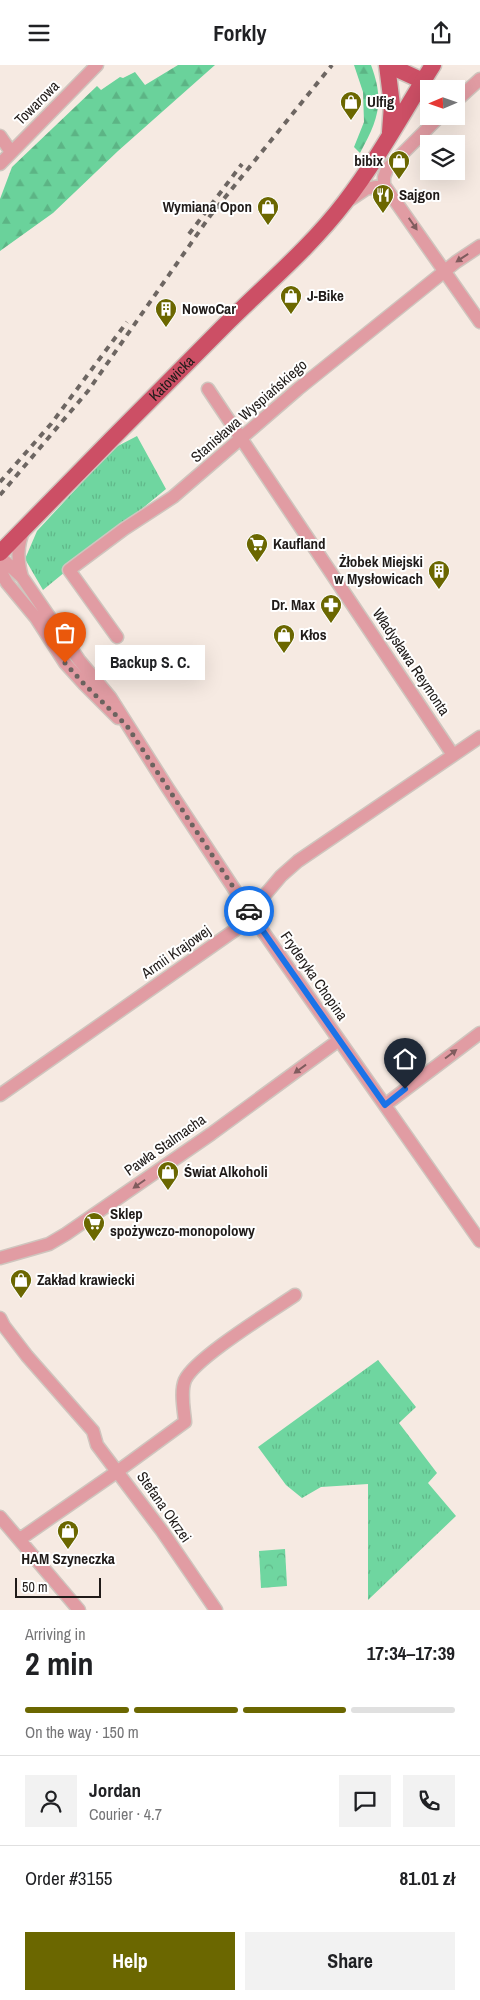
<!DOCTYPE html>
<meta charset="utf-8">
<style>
:root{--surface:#fff;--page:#f2f2f2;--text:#202124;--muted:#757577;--line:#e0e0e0;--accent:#6b6700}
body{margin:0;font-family:"Archivo Narrow",sans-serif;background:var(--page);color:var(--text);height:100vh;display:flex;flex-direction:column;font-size:19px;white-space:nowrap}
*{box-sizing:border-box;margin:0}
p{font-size:16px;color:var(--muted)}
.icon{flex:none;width:28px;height:28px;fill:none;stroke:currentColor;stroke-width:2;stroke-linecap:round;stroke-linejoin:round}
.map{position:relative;height:1545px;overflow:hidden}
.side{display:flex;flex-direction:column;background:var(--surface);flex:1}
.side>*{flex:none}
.needle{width:32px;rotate:268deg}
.fabs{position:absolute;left:420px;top:15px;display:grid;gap:10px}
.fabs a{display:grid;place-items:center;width:45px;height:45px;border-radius:0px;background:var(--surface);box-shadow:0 5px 20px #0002;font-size:25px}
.scale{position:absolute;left:15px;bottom:12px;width:86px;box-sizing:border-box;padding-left:5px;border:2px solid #201b19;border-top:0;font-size:14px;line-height:18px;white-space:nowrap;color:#201b19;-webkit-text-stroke:4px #fff;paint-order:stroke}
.pin{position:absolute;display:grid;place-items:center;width:42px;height:42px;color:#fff;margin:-51px -21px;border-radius:50% 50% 50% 0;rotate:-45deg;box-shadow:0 0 5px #0007}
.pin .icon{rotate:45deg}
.courier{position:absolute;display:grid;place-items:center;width:50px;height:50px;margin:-25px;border:4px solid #1a73e8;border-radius:50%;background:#fff;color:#222;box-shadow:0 1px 6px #0007}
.bubble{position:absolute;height:35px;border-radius:0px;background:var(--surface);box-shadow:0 5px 20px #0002;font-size:16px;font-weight:700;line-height:35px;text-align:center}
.overview em{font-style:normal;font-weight:700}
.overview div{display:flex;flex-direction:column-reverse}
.overview{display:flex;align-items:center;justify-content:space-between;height:85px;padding:0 25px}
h1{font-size:32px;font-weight:700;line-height:38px}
.bar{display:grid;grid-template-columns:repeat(4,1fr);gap:8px 5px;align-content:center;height:60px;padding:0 25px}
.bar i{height:6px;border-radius:4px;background:var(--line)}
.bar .on{background:var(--accent)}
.bar p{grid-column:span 4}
.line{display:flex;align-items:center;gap:12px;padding:0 25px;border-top:1px solid var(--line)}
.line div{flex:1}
.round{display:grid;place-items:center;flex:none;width:52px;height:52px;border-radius:0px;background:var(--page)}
.button{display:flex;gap:10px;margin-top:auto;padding:10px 25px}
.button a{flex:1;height:58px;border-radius:0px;background:var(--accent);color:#fff;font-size:20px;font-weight:700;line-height:58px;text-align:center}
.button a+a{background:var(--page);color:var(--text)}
header{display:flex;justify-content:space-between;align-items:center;height:65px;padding:0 25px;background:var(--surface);font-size:22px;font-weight:700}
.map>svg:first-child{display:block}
.grass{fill:url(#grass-tufts)}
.forest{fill:url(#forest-firs)}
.park{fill:url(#park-crowns)}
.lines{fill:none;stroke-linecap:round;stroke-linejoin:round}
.minor-casing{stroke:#cfc5be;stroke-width:15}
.major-casing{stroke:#cfc5be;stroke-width:19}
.minor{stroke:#e19ca3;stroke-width:12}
.major{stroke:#cc4f65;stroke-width:16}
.rail{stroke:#6d6662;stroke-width:4;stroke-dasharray:6 6;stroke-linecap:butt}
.oneway{fill:#805c5e}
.done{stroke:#6b635f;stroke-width:5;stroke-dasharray:0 9}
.route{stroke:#1a73e8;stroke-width:6}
.labels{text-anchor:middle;stroke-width:4;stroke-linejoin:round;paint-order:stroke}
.poi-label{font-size:15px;font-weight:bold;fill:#201b19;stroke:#fff;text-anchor:start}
.street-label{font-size:15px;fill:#201b19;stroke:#fff}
</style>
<header><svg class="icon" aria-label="menu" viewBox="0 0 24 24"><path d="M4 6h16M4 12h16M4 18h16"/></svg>Forkly<svg class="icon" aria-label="share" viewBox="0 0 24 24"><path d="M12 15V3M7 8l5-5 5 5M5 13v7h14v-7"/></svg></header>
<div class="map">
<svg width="480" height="1545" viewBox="0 0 480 1545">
<defs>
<pattern id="grass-tufts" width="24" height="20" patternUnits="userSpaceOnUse" patternTransform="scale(1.25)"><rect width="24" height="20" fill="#6fd6a0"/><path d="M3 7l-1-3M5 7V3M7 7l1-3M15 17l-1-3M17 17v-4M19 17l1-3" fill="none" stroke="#60b789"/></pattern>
<pattern id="forest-firs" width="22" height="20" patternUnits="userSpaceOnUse" patternTransform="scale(1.25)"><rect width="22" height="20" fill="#6ad29b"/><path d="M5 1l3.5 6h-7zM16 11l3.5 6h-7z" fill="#5cb485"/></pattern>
<pattern id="park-crowns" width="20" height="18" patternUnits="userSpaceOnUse" patternTransform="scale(1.25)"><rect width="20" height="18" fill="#6fd6a0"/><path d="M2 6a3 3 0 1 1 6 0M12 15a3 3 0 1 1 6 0" fill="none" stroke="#60b789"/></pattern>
</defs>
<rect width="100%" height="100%" fill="#f6eae2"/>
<path class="grass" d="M137,371L166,424L43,525L25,494L37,466L114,383Z
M378,1295L416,1342L399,1358L437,1408L428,1418L456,1451L368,1535V1419L321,1422L302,1433L286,1420L258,1382Z"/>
<path class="forest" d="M178,0H215L118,86L53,148L0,186V134L12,102L97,21L101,25L120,12L123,13L135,7L145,20Z
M354,0H371C385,37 378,55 360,88L354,82L364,57L363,27Z"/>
<path class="park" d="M285,1484L287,1521L261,1523L259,1486Z"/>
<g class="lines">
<g class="minor-casing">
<path id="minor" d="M456,36L480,14
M0,71L11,87
M0,99L97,0
M384,120L480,257
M384,120V112L387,104L440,51
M351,134L366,124L384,120
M208,324L453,690
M0,492L22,512L79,595L110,632L167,722L250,848L480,1176
M0,505L7,518L36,553L65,598L84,619L118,653
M22,512C17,495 17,481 24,464
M117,572L69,505L124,464L173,432L298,324L456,197L480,181
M0,1030L235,865L281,811L298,796L480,672
M385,1040L480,968
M0,1193L49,1179L66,1169L211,1069L339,975
M0,1253L4,1261L27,1291L93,1366L97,1380L162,1466L216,1545
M0,1452L79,1545
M20,1474L118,1406L185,1357C184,1344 180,1327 185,1315C195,1293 272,1246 295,1230"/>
</g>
<g class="major-casing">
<g id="major">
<path d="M387,0L392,40L390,67"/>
<path d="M395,0L399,5L423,16"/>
<path id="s1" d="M0,488C74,412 148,337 223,262C264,221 310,183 345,137C378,94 404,46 433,0"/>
</g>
</g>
<use href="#minor" class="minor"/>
<use href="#major" class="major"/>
<path class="rail" d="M189,169L242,99
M0,417L51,359L127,257
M0,430L88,326L210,151L332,0"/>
</g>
<defs><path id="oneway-solid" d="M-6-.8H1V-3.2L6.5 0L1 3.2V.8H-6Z" transform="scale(1.25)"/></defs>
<g class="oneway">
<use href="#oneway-solid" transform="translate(413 159) rotate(55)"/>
<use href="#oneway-solid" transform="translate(462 193) rotate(146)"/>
<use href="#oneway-solid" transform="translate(451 989) rotate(-37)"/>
<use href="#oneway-solid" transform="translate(300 1004) rotate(144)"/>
<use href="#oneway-solid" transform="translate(139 1119) rotate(145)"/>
</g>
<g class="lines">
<path class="done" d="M65,598L84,619L127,661L249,846"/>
<path class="route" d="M249,846L385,1040L405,1024"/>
</g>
<defs>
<g id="shop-pin" transform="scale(1.125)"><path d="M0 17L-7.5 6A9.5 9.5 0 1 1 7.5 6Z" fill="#6b6700" stroke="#fff"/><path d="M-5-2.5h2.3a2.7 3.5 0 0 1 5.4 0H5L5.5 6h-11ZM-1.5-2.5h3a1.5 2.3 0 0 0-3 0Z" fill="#fff"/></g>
<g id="restaurant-pin" transform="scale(1.125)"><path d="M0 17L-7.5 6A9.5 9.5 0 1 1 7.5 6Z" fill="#6b6700" stroke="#fff"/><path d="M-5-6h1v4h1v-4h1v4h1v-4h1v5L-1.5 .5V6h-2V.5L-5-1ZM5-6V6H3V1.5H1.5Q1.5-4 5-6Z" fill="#fff"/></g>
<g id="building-pin" transform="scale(1.125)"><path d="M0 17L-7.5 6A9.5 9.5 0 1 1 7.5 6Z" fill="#6b6700" stroke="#fff"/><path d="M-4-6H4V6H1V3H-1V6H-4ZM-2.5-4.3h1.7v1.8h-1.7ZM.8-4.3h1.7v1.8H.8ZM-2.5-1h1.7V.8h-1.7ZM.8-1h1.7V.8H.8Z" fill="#fff"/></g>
<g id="supermarket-pin" transform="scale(1.125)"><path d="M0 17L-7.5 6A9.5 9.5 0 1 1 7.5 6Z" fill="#6b6700" stroke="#fff"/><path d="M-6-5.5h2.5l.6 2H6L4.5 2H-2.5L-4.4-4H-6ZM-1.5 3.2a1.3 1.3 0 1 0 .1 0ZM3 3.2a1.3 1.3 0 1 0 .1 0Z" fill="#fff"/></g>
<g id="pharmacy-pin" transform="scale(1.125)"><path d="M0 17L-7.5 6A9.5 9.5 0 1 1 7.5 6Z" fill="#6b6700" stroke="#fff"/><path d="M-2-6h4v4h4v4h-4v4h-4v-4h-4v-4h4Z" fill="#fff"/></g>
</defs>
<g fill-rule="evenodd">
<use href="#shop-pin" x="351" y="37"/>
<use href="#shop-pin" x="399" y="96"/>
<use href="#restaurant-pin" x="383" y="130"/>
<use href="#shop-pin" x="268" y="142"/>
<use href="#shop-pin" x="291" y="231"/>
<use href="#building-pin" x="166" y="244"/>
<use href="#supermarket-pin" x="257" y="479"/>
<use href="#building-pin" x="439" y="506"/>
<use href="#pharmacy-pin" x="331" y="540"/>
<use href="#shop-pin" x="284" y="570"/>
<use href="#shop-pin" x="168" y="1107"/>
<use href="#supermarket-pin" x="94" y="1158"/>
<use href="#shop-pin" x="21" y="1215"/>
<use href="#shop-pin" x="68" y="1466"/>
</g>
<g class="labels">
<g class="poi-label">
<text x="367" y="42">Ulfig</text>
<text x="383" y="101" text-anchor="end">bibix</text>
<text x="399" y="135">Sajgon</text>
<text x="252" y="147" text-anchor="end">Wymiana Opon</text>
<text x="307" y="236">J-Bike</text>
<text x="182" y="249">NowoCar</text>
<text x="273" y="484">Kaufland</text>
<text x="423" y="502" text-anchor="end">Żłobek Miejski<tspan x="423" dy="17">w Mysłowicach</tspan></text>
<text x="315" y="545" text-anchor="end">Dr. Max</text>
<text x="300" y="575">Kłos</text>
<text x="184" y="1112">Świat Alkoholi</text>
<text x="110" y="1154">Sklep<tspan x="110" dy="17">spożywczo-monopolowy</tspan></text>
<text x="37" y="1220">Zakład krawiecki</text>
<text x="68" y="1499" text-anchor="middle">HAM Szyneczka</text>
</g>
<g class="street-label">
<text transform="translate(37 38) rotate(-45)" y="5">Towarowa</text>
<text dy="5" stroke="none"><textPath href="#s1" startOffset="245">Katowicka</textPath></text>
<text transform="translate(249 346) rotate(-41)" y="5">Stanisława Wyspiańskiego</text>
<text transform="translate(411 597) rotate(56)" y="5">Władysława Reymonta</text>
<text transform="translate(176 887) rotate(-35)" y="5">Armii Krajowej</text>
<text transform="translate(314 911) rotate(55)" y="5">Fryderyka Chopina</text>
<text transform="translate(165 1080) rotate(-35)" y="5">Pawła Stalmacha</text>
<text transform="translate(164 1442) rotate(55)" y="5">Stefana Okrzei</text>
</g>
</g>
</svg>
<div class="fabs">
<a><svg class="needle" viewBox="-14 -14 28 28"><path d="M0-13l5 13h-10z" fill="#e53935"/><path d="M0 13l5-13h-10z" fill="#757577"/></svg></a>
<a><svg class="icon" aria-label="layers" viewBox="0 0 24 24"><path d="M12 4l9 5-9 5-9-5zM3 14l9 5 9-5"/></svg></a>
</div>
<div class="scale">50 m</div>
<div class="pin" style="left:65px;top:598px;background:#ea580c"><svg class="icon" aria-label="bag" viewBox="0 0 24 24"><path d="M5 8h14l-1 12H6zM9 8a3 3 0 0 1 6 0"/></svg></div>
<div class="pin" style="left:405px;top:1024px;background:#1f2937"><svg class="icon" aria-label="home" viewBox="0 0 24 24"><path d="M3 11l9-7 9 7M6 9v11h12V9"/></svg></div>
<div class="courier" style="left:249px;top:846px"><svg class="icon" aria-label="car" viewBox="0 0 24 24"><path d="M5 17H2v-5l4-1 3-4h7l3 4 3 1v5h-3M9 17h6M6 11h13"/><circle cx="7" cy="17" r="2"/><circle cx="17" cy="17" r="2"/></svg></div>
<div class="bubble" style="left:95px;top:580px;width:110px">Backup S. C.</div>
</div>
<section class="side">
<div class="overview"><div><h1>2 min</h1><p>Arriving in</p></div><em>17:34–17:39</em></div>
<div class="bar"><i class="on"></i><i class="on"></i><i class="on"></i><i></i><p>On the way · 150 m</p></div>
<div class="line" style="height:90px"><a class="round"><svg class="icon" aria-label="person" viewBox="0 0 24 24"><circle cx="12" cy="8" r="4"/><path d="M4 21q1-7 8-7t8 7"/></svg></a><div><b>Jordan</b><p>Courier · 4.7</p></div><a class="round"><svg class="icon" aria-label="chat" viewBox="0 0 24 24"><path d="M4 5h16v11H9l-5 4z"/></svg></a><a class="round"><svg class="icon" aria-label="phone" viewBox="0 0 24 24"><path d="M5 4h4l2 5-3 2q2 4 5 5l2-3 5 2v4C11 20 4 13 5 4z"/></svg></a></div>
<div class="line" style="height:65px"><div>Order #3155</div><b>81.01 zł</b></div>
<div class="button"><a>Help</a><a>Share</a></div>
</section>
